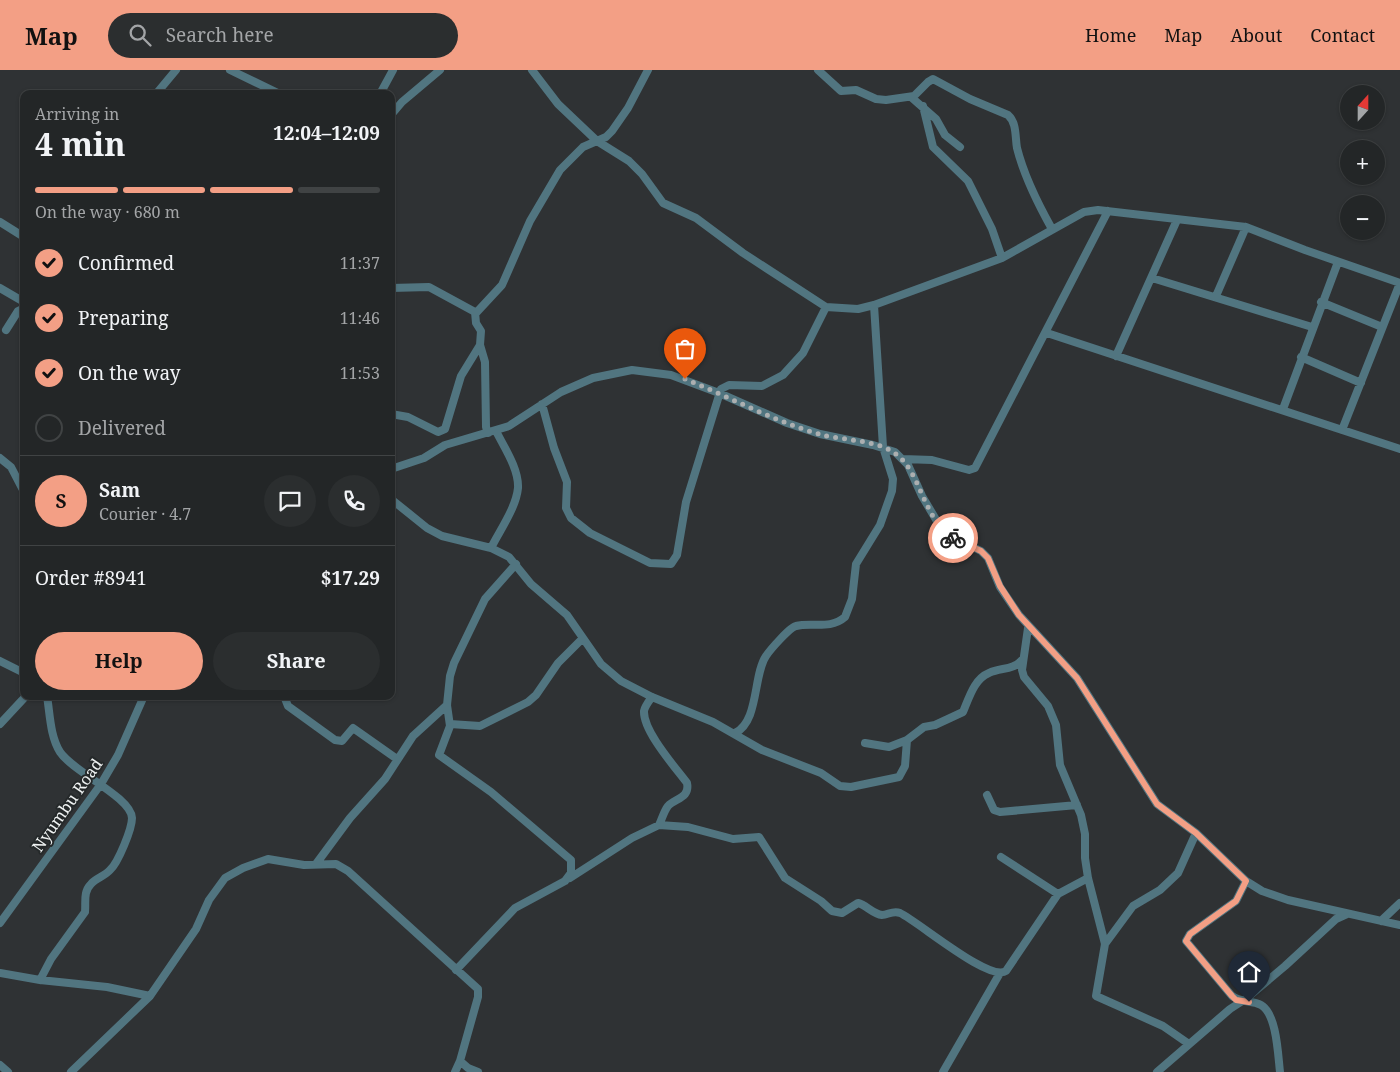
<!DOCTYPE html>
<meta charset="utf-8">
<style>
:root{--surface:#232627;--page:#2b2e2f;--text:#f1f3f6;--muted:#a3a5a7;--line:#404344;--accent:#f39f85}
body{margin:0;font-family:"Noto Serif",serif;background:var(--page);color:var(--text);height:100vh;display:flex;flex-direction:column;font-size:19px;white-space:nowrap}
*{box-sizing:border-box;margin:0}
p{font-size:16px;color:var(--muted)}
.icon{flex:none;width:28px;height:28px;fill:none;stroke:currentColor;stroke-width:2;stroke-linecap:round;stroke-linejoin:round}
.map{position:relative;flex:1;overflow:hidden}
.panel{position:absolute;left:20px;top:20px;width:375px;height:610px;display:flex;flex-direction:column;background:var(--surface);border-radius:10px;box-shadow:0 1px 4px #0004,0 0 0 1px var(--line)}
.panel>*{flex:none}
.needle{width:32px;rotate:21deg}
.fabs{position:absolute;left:1340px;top:15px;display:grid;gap:10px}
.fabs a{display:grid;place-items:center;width:45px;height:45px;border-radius:50%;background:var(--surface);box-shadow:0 1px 4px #0004,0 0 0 1px var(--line);font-size:25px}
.pin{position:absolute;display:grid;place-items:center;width:42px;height:42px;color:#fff;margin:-51px -21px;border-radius:50% 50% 50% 0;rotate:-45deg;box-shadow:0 0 5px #0007}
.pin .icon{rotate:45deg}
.courier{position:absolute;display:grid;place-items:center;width:50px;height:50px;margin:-25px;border:4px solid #f39f85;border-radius:50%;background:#fff;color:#222;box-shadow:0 1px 6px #0007}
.summary em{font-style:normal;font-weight:700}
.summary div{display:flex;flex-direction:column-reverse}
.summary{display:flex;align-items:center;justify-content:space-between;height:85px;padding:0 15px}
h1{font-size:32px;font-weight:700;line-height:38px}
.bar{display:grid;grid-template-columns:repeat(4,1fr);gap:8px 5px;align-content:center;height:60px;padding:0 15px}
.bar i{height:6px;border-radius:4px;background:var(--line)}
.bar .selected{background:var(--accent)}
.bar p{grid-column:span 4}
.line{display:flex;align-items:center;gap:12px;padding:0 15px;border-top:1px solid var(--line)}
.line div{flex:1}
.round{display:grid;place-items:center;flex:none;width:52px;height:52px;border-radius:26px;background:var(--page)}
ol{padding:0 15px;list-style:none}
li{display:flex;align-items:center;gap:15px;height:55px}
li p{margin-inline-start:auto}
li .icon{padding:5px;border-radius:50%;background:var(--accent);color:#111;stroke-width:4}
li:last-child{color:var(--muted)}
li i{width:28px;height:28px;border:2px solid var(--line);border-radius:50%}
.primary-button{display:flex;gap:10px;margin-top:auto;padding:10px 15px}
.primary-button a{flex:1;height:58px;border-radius:30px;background:var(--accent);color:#111;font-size:20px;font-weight:700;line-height:58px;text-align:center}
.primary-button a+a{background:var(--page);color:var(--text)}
header{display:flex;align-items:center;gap:30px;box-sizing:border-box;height:70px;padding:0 25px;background:var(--accent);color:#111}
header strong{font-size:24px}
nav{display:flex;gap:28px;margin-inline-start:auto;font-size:18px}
.search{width:350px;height:45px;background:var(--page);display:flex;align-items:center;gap:12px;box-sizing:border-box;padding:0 18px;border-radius:28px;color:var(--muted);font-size:19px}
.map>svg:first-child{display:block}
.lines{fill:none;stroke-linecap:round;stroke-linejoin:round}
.minor{stroke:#517580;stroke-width:8}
.done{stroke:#acafb0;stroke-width:5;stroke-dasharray:0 9}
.route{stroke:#f39f85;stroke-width:6}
.labels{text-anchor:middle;stroke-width:4;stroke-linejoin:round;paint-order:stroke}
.street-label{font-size:16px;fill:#eff2f2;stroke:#25292a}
</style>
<header>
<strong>Map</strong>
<div class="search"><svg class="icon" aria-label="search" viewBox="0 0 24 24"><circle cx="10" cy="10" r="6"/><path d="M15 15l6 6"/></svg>Search here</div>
<nav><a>Home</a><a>Map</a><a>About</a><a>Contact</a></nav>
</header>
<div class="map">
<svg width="1400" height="1002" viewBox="0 0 1400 1002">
<rect width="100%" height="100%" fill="#2f3234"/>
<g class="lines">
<path class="minor" d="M230,0L280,24
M532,0L558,34L597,71L629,91L642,104L663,133L696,148L743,183L826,237
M818,0L841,21L856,20L876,29L886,30L914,26L928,12L933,9L970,29L1008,45C1017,53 1015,67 1017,78C1024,106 1038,134 1052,159
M156,24L176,0
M380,24L393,0
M911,27L936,49L945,65L960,77
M923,36L933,77L968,111L992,159L1002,188
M391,45L402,32L440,0
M0,152L24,167
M1152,208L1312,257
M0,218L24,232
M391,218L429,217L475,242L476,253L481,261L480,275L485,292L486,357L488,363
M1216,226L1246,157
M1321,232L1382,257
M476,243L502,215L530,151L560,100L583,77L606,67L612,61L628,38L648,0
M6,260L18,241L24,238
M1047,263L1400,379
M1116,286L1177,150
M1301,287L1361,313
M542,334L554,378L567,412L566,438L571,448L590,463L650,493L671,494L677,485L686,432L721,319L729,315L762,316L783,305L803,283L826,237L858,239L874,235L1002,188L1084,142L1098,140L1246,157L1305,180L1400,213
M1283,339L1338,192
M391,344L408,347L438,362L445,359L461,306L480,275
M1342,360L1400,213
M0,388L11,397L24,422
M903,389L932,390L969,400L975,398L1108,141
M391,399L424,388L445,375L509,356L561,322L593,308L632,300L671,305L719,323L787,353L820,364L873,375L895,382L908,395L922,426L941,458L950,466L981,481L988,488L1000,517L1019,545L1077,608L1157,734L1196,763L1246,811L1262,821L1288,830L1400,855
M391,429L427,458L442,466L491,478L509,487L531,514L567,545L601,594L621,611L652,627L713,652L762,680L821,703L840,716L851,717L899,707L905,696L907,670
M491,478C500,460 516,438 518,418C519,399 504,377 496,361
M1028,558L1022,600L1024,607L1048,636L1056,655L1060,695L1081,745L1085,764V788L1088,808L1105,874L1096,926L1163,956L1189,974
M0,591L24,603
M284,626L288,636L335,670L342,671L353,658L397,689
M0,654L26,626
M450,654L480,656L528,632L536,625L558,593L583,568
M735,663C759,652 753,605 766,586C770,580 790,557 796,556C812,552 830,560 845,547L852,529L856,494L880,455L892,421L893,409L883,377L874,235
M865,673L889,677L907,670L924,657L935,655L963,642C969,628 974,609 989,603C1001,597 1012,601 1022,590
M987,725L994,740L1000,742L1077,735
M659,755L688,757L733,769L759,767L785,808L821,831L832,841L842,843L858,833C866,835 873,844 882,845C888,845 893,840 900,843C919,852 989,912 1006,901L1058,824L1088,808
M1001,787L1058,824
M316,794L350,748L385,709L413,666L447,635
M570,808L632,768L659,755C662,749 664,741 668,736C676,728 690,728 687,713C675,697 643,661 644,641C645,636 649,631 652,627
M1246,811L1236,831L1190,864L1186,871L1232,926C1241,933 1252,930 1261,935C1277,944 1278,986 1280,1002
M1381,851L1400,833
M0,853L101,714L118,685L144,626
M1105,874L1133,836L1160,820L1178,803L1196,763
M456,900L515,838L565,811L571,803V790L491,722L439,685L450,656L447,635L450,606L454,593L485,529L516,494
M0,903L40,910L107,917L150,926L196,859L209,830L225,808L243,798L268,789L304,795L336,794L348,801L478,919V927L460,991L468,998L478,1002
M40,910L51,889L85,842C86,832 83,822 91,814C96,808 105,806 110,800C118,793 132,759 132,748C131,727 73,702 60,682C50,666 50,644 47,626
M0,995L8,1002
M71,1002L150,926
M455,1002L460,991
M943,1002L1000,903
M1157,1002L1230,939L1247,928L1285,896L1336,849L1347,844"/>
</g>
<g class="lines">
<path class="done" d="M685,309C730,327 773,351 819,364C843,371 876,369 896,384C921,402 923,449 953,468"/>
<path class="route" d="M953,468L981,481L988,488L1000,516L1019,545L1077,608L1157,734L1196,763L1246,811L1236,831L1190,864L1186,871L1232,926L1236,930L1249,932"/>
</g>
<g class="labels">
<g class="street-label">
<text transform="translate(67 735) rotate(-55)" y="6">Nyumbu Road</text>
</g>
</g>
</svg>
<div class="fabs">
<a><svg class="needle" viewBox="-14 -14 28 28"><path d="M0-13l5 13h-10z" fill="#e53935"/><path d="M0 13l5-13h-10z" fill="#a3a5a7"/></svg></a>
<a>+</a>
<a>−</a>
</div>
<div class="pin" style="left:685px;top:309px;background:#ea580c"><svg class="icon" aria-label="bag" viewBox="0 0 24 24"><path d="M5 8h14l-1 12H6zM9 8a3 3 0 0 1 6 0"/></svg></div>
<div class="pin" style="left:1249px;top:932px;background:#1f2937"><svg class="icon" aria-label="home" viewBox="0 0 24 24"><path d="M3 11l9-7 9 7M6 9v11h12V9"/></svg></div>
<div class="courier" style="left:953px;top:468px"><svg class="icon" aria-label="bike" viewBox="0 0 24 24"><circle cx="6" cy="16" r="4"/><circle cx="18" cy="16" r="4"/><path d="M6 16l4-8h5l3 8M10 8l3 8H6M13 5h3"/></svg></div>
<section class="panel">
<div class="summary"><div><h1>4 min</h1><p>Arriving in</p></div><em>12:04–12:09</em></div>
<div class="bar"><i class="selected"></i><i class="selected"></i><i class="selected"></i><i></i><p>On the way · 680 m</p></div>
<ol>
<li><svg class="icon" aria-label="check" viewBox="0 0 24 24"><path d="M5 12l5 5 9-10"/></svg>Confirmed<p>11:37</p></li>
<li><svg class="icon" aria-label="check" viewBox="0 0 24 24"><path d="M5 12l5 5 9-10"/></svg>Preparing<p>11:46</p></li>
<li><svg class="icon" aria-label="check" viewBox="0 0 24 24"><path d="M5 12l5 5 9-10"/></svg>On the way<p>11:53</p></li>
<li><i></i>Delivered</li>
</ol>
<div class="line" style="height:90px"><b class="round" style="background:var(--accent);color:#111">S</b><div><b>Sam</b><p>Courier · 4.7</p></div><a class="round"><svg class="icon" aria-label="chat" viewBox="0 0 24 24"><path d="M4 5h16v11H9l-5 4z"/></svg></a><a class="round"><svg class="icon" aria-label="phone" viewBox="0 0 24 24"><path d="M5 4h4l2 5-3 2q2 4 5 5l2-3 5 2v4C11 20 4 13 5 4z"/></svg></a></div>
<div class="line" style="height:65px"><div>Order #8941</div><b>$17.29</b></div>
<div class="primary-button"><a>Help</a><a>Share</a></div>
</section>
</div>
